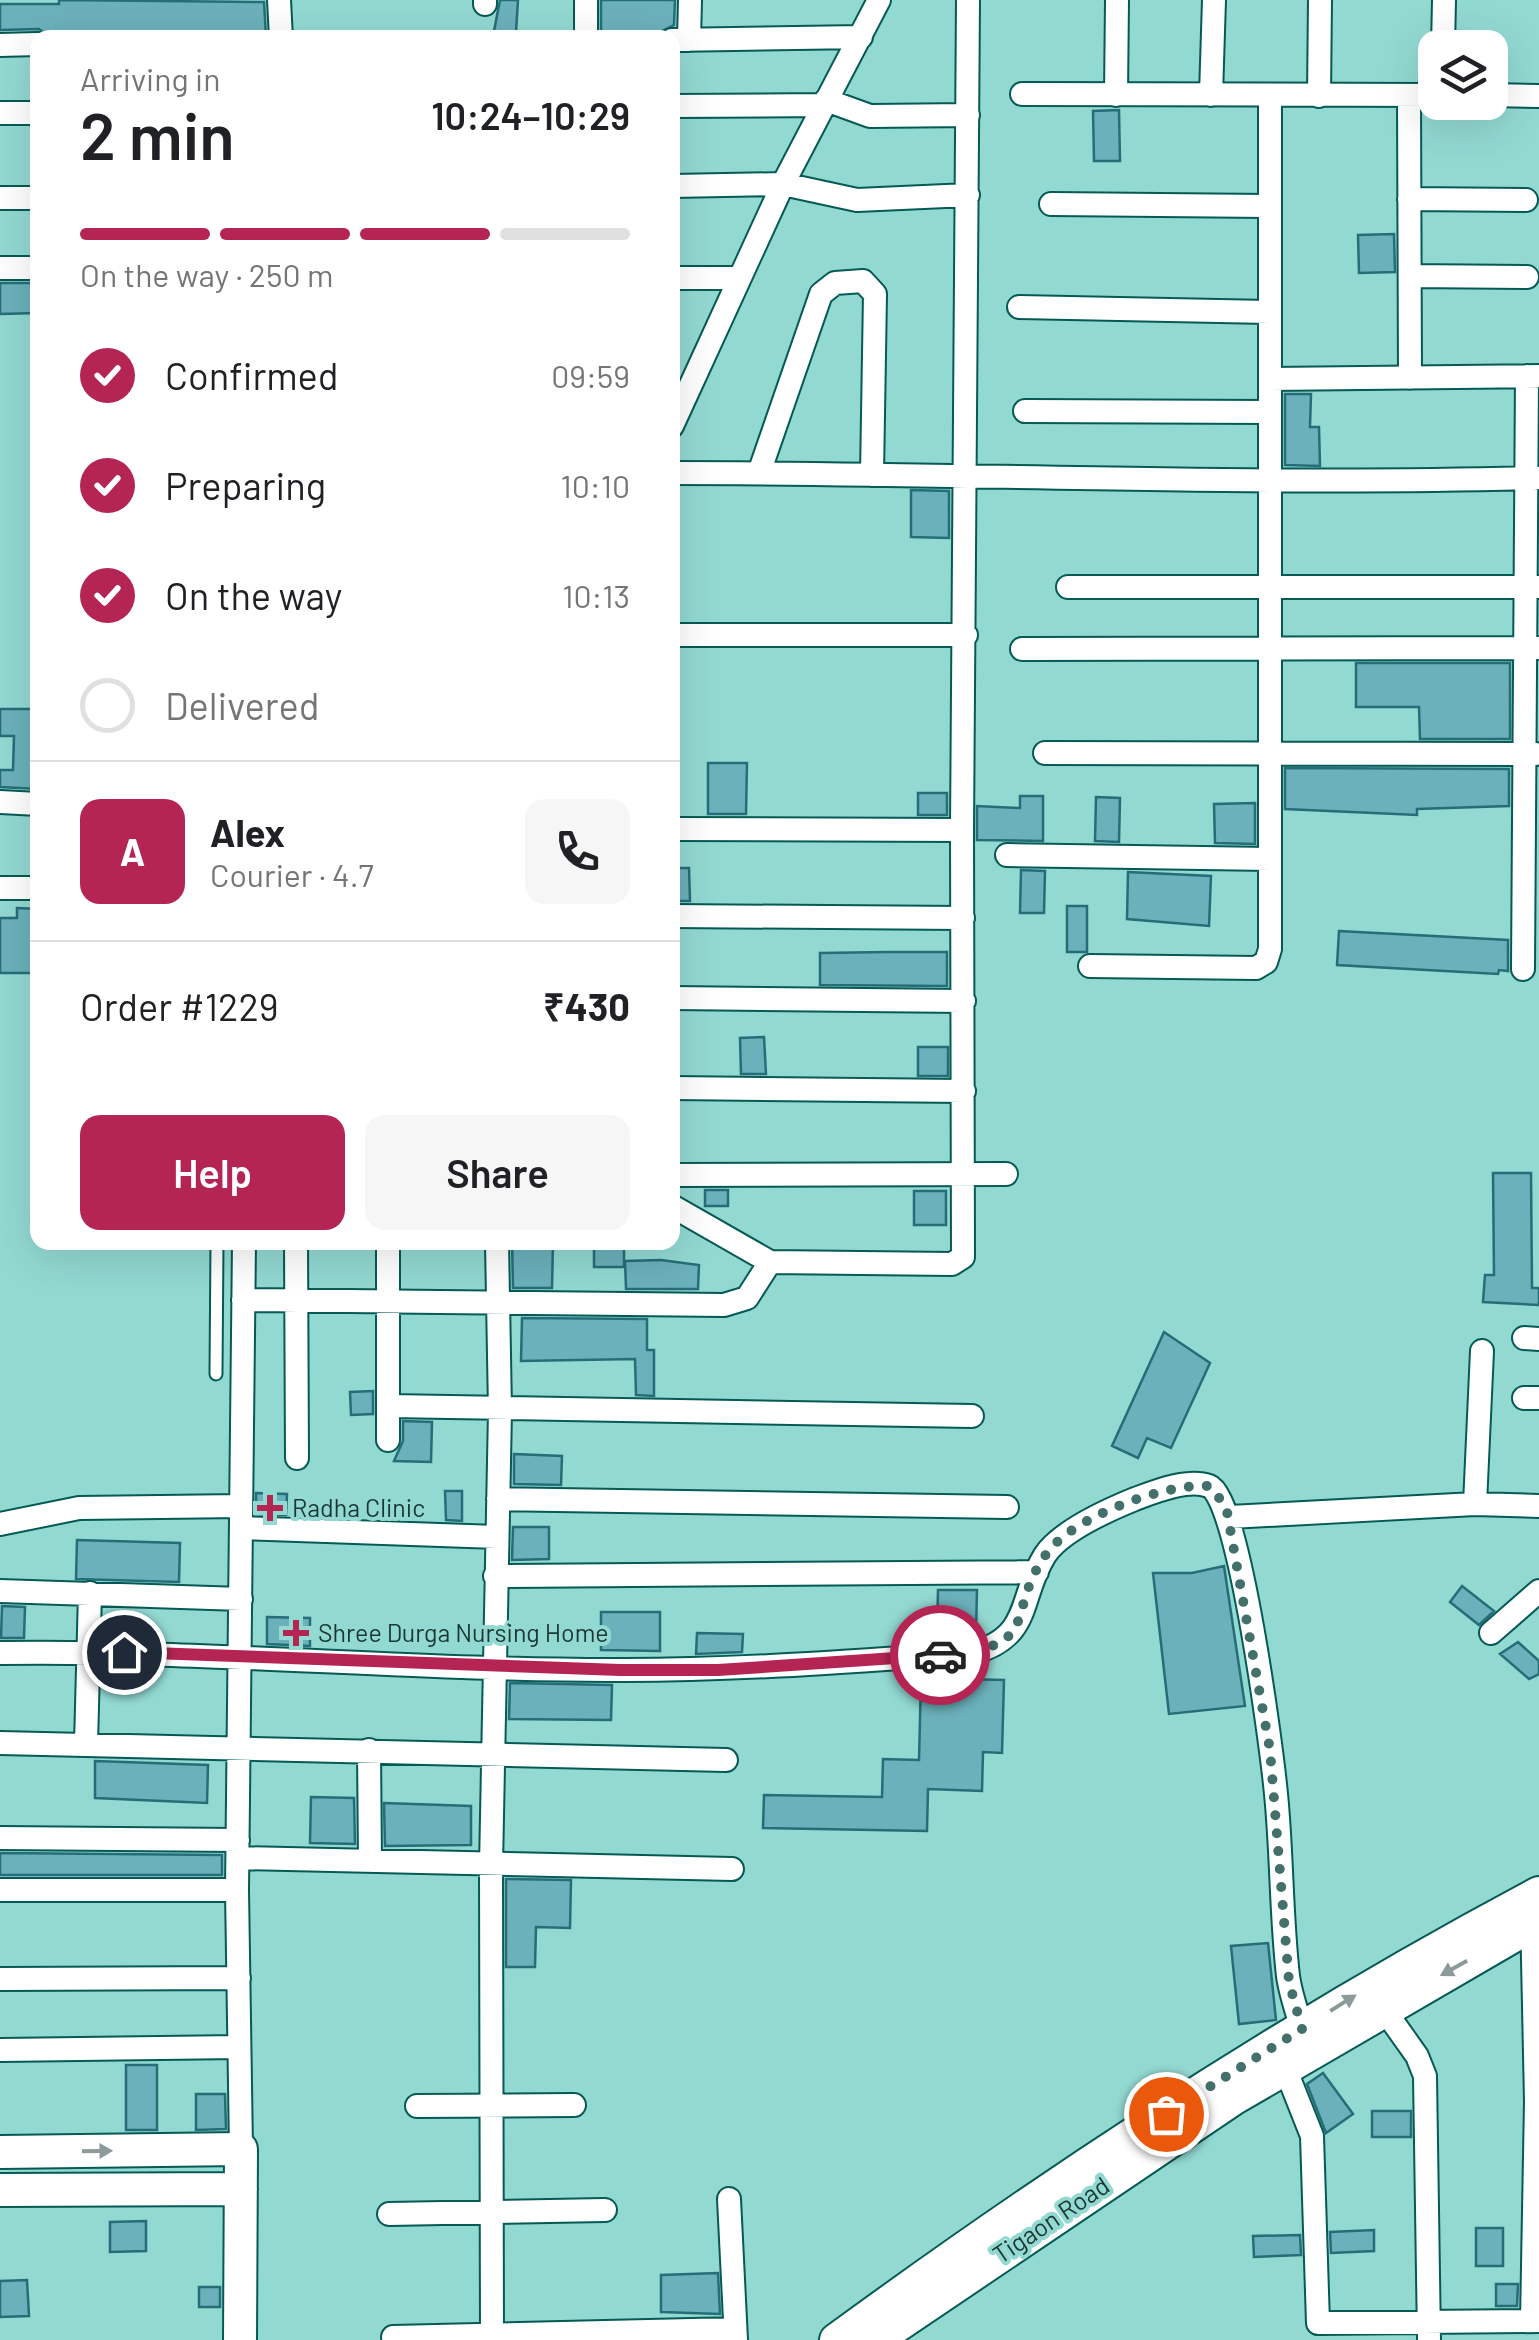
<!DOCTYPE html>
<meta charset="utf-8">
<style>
:root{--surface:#fff;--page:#f6f6f6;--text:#202124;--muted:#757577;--line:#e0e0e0;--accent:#b52553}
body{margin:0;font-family:Barlow,sans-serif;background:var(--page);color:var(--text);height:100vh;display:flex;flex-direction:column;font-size:38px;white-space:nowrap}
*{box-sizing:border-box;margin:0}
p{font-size:32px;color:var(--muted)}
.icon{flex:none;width:55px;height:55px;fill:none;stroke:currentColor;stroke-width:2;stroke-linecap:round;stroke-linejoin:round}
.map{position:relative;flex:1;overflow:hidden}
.sheet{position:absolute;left:30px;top:30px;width:650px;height:1220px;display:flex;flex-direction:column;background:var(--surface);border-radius:20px;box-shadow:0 10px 40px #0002}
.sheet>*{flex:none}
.buttons{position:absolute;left:1418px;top:30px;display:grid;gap:20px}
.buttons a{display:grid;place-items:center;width:90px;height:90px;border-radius:20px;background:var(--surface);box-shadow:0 10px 40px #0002;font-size:50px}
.pin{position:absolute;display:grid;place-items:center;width:85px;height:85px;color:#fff;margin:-42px;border:5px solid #fff;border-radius:50%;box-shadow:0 2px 10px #0007}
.courier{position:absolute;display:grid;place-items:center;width:100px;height:100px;margin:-50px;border:8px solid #b52553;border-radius:50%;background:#fff;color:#222;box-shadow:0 2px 12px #0007}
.summary em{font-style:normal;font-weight:600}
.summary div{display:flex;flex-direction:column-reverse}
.summary{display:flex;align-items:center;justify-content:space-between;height:170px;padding:0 50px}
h1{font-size:65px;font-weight:600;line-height:75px}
.bar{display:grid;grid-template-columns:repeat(4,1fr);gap:15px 10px;align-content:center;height:120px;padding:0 50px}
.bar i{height:12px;border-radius:8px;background:var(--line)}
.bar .selected{background:var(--accent)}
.bar p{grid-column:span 4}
.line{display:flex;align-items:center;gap:25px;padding:0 50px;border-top:2px solid var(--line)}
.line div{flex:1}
.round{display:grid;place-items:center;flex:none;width:105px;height:105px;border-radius:20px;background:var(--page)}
ol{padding:0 50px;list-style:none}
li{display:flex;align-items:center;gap:30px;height:110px}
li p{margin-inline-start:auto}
li .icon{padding:10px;border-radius:50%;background:var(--accent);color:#fff;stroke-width:4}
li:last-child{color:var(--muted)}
li i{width:55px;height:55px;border:5px solid var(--line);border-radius:50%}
.primary-button{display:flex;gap:20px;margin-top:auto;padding:20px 50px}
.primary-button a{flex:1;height:115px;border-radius:20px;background:var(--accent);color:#fff;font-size:40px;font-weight:600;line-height:115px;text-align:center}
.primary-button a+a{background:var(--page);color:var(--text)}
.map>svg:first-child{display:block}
.building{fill:#6bb1bb;stroke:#256e78;stroke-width:2.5}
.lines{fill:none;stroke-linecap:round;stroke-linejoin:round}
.lane-casing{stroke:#055a55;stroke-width:15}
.street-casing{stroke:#055a55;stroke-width:26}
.secondary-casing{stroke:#055a55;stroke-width:36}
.lane{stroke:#fff;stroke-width:11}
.street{stroke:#fff;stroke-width:22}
.secondary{stroke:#fff;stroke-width:32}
.oneway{fill:#8c9b9a}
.done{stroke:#44706b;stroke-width:10;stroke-dasharray:0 18}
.route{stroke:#b52553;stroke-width:12}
.poi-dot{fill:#b52553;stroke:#92d9d2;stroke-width:4}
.labels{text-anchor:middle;stroke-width:8;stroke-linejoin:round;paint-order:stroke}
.poi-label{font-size:25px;fill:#1a3734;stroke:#92d9d2;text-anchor:start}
.street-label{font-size:25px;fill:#1a3734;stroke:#92d9d2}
</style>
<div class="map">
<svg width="1539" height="2340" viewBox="0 0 1539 2340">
<rect width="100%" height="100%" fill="#92d9d2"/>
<path class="building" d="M59,0L264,2L266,36L51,38L39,29L0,30V4H59Z
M500,0H518L516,32L494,31Z
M601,0H675L674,25L660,32H601Z
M1119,110L1120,161H1094L1093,111Z
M1394,234L1395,272L1359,273L1358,235Z
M0,283H38V313L0,314Z
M1285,394H1311L1310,427H1319L1320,466L1285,465Z
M911,490L949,491V538L911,537Z
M1356,663H1510V739H1420L1419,707H1356Z
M0,709H38V789L0,787V770H13L14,736H0Z
M708,763H747L746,814H708Z
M1285,768L1509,769V806L1417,809V815L1285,809Z
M918,793H947V815H918Z
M1020,796H1043V841L977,840V806L1020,808Z
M1096,797L1120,798L1119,842L1095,841Z
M1255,803V844L1215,843L1214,804Z
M672,868H689L690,901H672Z
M1021,870L1045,871L1044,913H1020Z
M1128,872L1211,876L1209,926L1127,919Z
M1067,906H1087V952H1067Z
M17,908L38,909V973H0V918H17Z
M1339,931L1508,940V971L1499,970L1498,974L1337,965Z
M889,952H947V986L820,985V953Z
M764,1037L766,1074H741L740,1038Z
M918,1047H948V1076H918Z
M1493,1173H1531L1532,1288H1539V1305L1483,1302L1485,1275H1494Z
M705,1190H728V1206H705Z
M914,1191H946V1225H914Z
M512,1242H553L552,1288H513Z
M594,1242H624V1267H594Z
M661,1260L699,1265L698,1289H626L625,1261Z
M522,1318L647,1319V1350H654V1396L636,1395L635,1359L521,1361Z
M1164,1332L1210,1363L1171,1448L1147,1438L1138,1458L1112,1446Z
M373,1391V1414L351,1415L350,1392Z
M403,1421L432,1422L431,1462L394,1461L403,1441Z
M514,1454L562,1456L561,1485L514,1484Z
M445,1491H462V1521L446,1520Z
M256,1493L287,1494L286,1515L256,1514Z
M513,1527H549V1559L512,1560Z
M77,1540L180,1543L179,1582L76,1579Z
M1224,1566L1245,1706L1169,1714L1153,1573H1192Z
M1462,1586L1494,1611L1479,1625L1450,1602Z
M938,1590H977L976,1632L937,1631Z
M2,1606L25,1607L24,1638H1Z
M601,1612H660V1651L601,1650Z
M267,1617L310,1618V1646L267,1644Z
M697,1633L743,1634L742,1652L696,1654Z
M1518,1642L1539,1661V1674L1529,1679L1500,1654Z
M921,1678L1004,1680L1002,1753L983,1752L982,1791L928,1789L927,1831L763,1828L764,1795L882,1797L883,1759L919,1760Z
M510,1683L612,1685L611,1720L509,1719Z
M95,1761L208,1765L207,1803L95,1798Z
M311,1797L354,1798L355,1844L310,1843Z
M384,1803L471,1806V1845L385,1846Z
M0,1853L222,1855V1875H0Z
M506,1879L571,1880L570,1928L536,1927L535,1967H506Z
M1268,1943L1276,2020L1239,2024L1231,1946Z
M126,2065H157V2130H126Z
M1323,2073L1353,2114L1326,2133L1307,2084Z
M196,2094H225L226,2129L196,2130Z
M1372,2111H1411V2137H1372Z
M146,2221V2251L110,2252V2222Z
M1476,2228H1503V2266H1476Z
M1374,2230V2251L1331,2253L1330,2232Z
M1300,2235L1301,2255L1254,2257L1253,2236Z
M718,2273L720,2314L661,2312V2275Z
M27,2280L29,2316L0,2317V2281Z
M1496,2284H1518L1517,2306H1496Z
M199,2287H220V2307H199Z"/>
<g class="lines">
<g class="lane-casing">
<path id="lane" d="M216,1374L217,1242"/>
</g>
<g class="street-casing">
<path id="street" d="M279,0L281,38
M485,0V4
M586,38V0
M672,40L861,37
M689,40L690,0
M0,45L38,44
M1443,48L1444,0
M1022,94L1435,95
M1116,95L1117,0
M1211,95L1214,0
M1409,95L1410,378
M1490,95L1539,96
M1319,96L1320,0
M826,100L870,116L968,115
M672,106L824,105
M0,113H38
M672,186L783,184L857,200L968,195
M0,198H38
M1409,199L1526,200
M1051,204L1268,206
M0,268H38
M1410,276L1527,277
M672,278H739
M1019,307L1269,312
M1270,379L1539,376
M1025,411L1270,412
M672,426L783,184L879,0
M672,473C962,473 1250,486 1539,478
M759,473L821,294L835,283L863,281L875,294L872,475
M1068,587H1539
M672,635H966
M1022,649L1539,648
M1045,753L1536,754
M0,802L38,804
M672,829L962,830
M1007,855L1270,859
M0,888H38
M672,916L963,918
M1090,966L1256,968L1266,962L1270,949V97
M1523,969L1527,376
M672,998L964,1001
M672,1088L964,1091
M672,1175L1006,1174
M672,1206L770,1262
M296,1242L297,1458
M243,1300L724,1305L747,1298L770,1262L952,1264L963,1257L962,830L968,0
M1524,1338L1539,1339
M1482,1351L1475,1504L1539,1506
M1524,1398H1539
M389,1406L972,1416
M388,1440V1242
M498,1499L1007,1507
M1230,1517L1475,1504
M0,1524L79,1508L241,1506
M241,1528L497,1537
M495,1576L1037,1572
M0,1591L241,1599
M1491,1633L1539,1591
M0,1653C208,1650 416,1671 624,1670C741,1670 856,1661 973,1653C1033,1636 1018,1598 1045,1555C1061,1531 1108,1510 1135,1499C1154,1492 1188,1478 1209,1486C1239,1497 1272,1751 1276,1794C1282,1854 1281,1915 1288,1976C1291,1998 1300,2020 1306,2042
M0,1743L726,1760
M86,1744L90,1593
M369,1750L370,1861
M0,1838L238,1840
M238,1858L732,1869
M0,1890H237
M1532,1912L1536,2101L1532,2321
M0,1979L239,1978
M1383,2008L1417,2056L1425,2076L1429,2340
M0,2050L239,2047
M1285,2068L1312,2136L1318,2323L1539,2321
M417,2106L574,2105
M241,2149L237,1890L244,1242
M729,2199L736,2340
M389,2214L605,2210
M393,2337L735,2329
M492,2340L491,1867L500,1411L497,1242"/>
</g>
<g class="secondary-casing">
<path id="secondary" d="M0,2152L241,2149L240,2340
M0,2190L241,2189
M836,2340C1060,2176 1294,2023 1539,1893
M876,2340L1233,2099L1539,1921"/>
</g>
<use href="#lane" class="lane"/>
<use href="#street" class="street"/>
<use href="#secondary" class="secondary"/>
</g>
<defs><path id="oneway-solid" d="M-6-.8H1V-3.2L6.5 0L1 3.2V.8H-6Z" transform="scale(2.5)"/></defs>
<g class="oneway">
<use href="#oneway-solid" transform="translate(1454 1968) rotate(151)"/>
<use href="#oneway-solid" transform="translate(1343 2003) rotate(-32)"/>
<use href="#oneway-solid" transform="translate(97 2151) rotate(-1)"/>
</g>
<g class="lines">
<path class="done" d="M940,1655C1047,1647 1002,1615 1047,1553C1073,1517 1165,1483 1209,1486L1226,1506L1270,1750L1289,1982L1302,2029L1166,2114"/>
<path class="route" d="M124,1652L620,1670H718L940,1655"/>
</g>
<g class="poi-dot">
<path d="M265 1493h10v10h10v10h-10v10h-10v-10h-10v-10h10z"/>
<path d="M291 1618h10v10h10v10h-10v10h-10v-10h-10v-10h10z"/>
</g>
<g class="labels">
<g class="poi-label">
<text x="292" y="1517">Radha Clinic</text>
<text x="318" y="1642">Shree Durga Nursing Home</text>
</g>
<g class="street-label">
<text transform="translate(1051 2220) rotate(-34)" y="9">Tigaon Road</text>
</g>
</g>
</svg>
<div class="buttons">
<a><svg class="icon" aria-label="layers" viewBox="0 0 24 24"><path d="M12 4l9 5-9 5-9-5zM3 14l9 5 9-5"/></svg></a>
</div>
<div class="pin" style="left:1166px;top:2114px;background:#ea580c"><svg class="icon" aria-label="bag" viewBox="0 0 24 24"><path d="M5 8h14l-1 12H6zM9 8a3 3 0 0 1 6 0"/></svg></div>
<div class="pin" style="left:124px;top:1652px;background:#1f2937"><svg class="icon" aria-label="home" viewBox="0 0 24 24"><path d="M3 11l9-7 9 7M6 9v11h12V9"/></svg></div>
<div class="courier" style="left:940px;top:1655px"><svg class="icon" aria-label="car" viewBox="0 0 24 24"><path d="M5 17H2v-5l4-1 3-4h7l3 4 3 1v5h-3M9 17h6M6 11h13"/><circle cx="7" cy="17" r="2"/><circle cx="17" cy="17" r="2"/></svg></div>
<section class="sheet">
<div class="summary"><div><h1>2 min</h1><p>Arriving in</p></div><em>10:24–10:29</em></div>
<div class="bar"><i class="selected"></i><i class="selected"></i><i class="selected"></i><i></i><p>On the way · 250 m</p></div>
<ol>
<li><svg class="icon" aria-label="check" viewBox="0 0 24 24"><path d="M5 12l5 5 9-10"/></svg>Confirmed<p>09:59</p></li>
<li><svg class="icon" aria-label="check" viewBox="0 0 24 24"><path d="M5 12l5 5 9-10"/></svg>Preparing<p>10:10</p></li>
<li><svg class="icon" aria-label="check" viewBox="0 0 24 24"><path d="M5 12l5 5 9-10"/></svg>On the way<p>10:13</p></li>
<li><i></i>Delivered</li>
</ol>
<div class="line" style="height:180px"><b class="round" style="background:var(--accent);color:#fff">A</b><div><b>Alex</b><p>Courier · 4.7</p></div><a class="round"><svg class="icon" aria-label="phone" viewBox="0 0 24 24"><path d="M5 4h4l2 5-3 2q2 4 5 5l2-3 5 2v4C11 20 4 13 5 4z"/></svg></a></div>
<div class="line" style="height:130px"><div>Order #1229</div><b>₹430</b></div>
<div class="primary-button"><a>Help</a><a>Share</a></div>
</section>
</div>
